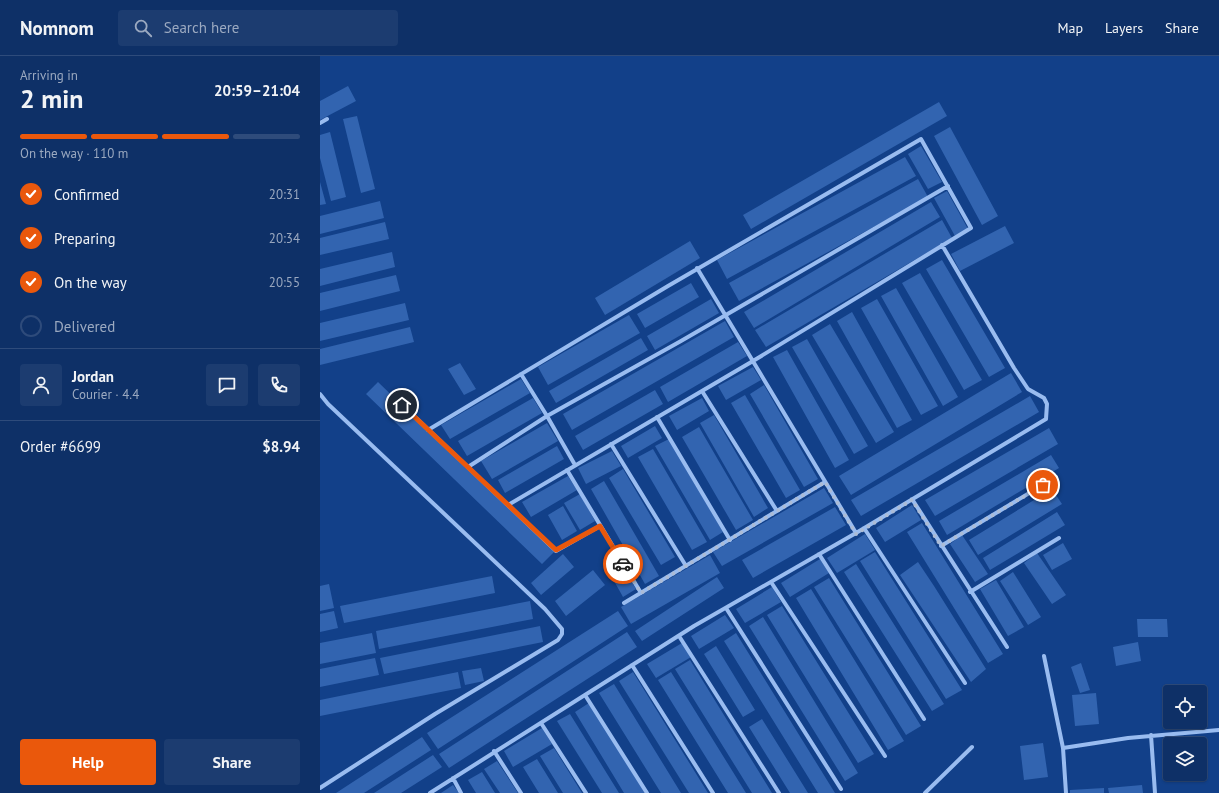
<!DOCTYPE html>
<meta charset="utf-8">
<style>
:root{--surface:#0e3067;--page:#1c3c70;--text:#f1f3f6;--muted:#9ba9c0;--line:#2e4b7b;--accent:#ea580c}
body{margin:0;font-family:"PT Sans",sans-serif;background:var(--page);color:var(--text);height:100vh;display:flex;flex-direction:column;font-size:15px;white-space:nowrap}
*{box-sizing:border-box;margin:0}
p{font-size:13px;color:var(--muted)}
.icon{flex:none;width:22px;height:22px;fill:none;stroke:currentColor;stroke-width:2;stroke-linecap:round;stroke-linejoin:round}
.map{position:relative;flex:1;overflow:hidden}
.details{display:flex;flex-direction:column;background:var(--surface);width:320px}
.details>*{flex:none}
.tools{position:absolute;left:843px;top:629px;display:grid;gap:8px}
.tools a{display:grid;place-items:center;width:44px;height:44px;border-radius:4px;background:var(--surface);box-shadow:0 1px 3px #0004,0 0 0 1px var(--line);font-size:20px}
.pin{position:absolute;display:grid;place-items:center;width:34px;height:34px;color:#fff;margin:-17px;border:2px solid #fff;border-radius:50%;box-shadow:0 1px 4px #0007}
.courier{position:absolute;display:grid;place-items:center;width:40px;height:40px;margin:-20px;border:3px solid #ea580c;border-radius:50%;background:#fff;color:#222;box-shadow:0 1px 5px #0007}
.overview em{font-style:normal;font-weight:600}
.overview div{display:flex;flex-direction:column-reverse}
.overview{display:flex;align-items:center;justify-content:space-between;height:68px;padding:0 20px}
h1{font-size:26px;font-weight:600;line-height:30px}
.bar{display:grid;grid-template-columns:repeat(4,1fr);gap:6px 4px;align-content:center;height:48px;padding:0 20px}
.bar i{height:5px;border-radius:3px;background:var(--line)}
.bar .on{background:var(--accent)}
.bar p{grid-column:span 4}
.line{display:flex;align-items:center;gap:10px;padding:0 20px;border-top:1px solid var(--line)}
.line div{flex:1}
.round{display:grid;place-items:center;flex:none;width:42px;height:42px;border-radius:4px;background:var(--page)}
ol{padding:0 20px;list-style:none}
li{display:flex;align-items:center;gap:12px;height:44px}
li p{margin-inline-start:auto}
li .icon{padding:4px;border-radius:50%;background:var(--accent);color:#fff;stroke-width:4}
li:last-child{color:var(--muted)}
li i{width:22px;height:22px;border:2px solid var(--line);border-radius:50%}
.button{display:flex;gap:8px;margin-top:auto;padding:8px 20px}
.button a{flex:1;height:46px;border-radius:4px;background:var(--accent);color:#fff;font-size:16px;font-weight:600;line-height:46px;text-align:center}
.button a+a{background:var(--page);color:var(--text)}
header{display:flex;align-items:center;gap:24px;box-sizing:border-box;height:56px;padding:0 20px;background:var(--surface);border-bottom:1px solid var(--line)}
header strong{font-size:19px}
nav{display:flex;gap:22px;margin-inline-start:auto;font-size:14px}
.search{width:280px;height:36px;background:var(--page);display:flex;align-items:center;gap:10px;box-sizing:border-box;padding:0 14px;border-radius:4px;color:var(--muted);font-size:15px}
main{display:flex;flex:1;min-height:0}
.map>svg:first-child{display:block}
.building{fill:#3264b0}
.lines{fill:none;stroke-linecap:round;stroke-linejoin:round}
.minor{stroke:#99bcf0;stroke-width:4}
.done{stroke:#acbcd6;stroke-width:4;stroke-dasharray:0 7.2}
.route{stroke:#ea580c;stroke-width:5}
</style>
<header>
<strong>Nomnom</strong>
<div class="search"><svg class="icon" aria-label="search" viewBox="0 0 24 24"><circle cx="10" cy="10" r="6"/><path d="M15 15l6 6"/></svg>Search here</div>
<nav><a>Map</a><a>Layers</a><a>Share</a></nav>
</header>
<main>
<section class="details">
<div class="overview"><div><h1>2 min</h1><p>Arriving in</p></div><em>20:59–21:04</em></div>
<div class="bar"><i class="on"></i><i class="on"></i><i class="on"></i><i></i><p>On the way · 110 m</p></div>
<ol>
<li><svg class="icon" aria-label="check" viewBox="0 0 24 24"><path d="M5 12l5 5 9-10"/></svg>Confirmed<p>20:31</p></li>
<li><svg class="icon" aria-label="check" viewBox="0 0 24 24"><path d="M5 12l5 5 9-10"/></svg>Preparing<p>20:34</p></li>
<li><svg class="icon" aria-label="check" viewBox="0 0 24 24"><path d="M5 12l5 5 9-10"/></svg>On the way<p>20:55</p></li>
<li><i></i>Delivered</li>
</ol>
<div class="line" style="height:72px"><a class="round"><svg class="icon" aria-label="person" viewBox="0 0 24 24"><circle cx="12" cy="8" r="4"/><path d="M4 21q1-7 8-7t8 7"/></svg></a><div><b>Jordan</b><p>Courier · 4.4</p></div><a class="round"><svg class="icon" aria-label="chat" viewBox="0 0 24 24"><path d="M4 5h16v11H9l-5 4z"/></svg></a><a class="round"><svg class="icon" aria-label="phone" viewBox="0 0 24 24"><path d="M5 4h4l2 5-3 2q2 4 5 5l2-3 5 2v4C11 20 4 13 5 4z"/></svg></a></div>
<div class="line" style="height:52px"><div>Order #6699</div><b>$8.94</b></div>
<div class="button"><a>Help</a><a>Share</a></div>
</section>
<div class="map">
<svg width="899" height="737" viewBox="0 0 899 737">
<rect width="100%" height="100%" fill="#124089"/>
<path class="building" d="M28,30L36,45L0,64V45Z
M619,46L627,60L431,173L423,159Z
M37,60L55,133L41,137L23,63Z
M630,71L678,160L662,169L614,80Z
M10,76L26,141L11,145L0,102V79Z
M601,90L622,126L608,133L588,98Z
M585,101L596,120L407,223L397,204Z
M598,123L608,141L419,245L409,227Z
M0,126L6,148L0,149Z
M627,135L648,173L635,180L614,142Z
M60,145L64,162L0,178V160Z
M611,146L620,161L434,272L424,256Z
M622,164L632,182L446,291L435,274Z
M65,166L69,183L0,199V182Z
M685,170L694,187L640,215L631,198Z
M370,185L380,202L285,259L275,242Z
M72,196L75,211L0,230V213Z
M622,204L685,312L669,321L606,213Z
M600,217L662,324L644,334L582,227Z
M76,219L80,235L0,255V237Z
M371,227L379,241L325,272L317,258Z
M576,232L638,341L623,350L561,240Z
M391,243L399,257L335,294L327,280Z
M557,243L618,350L601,359L541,252Z
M85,247L89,264L0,285V267Z
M532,256L592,364L577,372L517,265Z
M309,259L320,277L228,329L218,311Z
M405,265L414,281L252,374L243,358Z
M510,268L574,376L556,387L492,279Z
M90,271L94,286L0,309V293Z
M321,282L328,294L236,347L229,335Z
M487,283L548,390L534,398L472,291Z
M418,286L427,300L348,346L340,331Z
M467,294L529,404L515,412L453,301Z
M140,307L156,333L144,339L128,313Z
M433,311L441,324L406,344L398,330Z
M691,317L702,336L531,439L519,420Z
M201,323L210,337L130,383L121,369Z
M58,326L234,496L222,508L46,338Z
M444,329L498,423L484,431L430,338Z
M335,334L343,348L263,394L255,380Z
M425,339L480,434L466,442L411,347Z
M710,340L719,356L541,460L531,444Z
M213,342L222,357L147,400L138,385Z
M382,342L389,355L357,374L349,360Z
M394,359L448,452L434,461L380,367Z
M227,367L238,385L172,423L161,405Z
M335,370L342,382L308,402L301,390Z
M379,371L433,464L416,474L362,381Z
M729,372L738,388L615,460L605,444Z
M349,383L403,476L390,484L335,390Z
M237,390L244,403L185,437L178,424Z
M333,393L387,486L372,494L318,401Z
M292,395L301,410L266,428L258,412Z
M731,399L739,412L627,479L619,465Z
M303,413L355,501L341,509L289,422Z
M248,420L257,434L211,461L202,446Z
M284,425L339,520L325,528L271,433Z
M504,432L513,447L402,510L393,496Z
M732,433L742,448L658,499L649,484Z
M260,438L275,465L260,474L244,447Z
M592,449L601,464L565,486L556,472Z
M243,450L257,475L242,484L228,459Z
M515,451L526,469L433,522L422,504Z
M737,456L745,469L670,514L663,502Z
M602,467L683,598L668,607L587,476Z
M545,478L555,494L517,517L507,502Z
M642,479L668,518L655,526L630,488Z
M743,487L752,503L732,514L723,499Z
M555,496L642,634L626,643L540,505Z
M717,497L746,539L732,548L704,507Z
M243,498L254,511L221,539L211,527Z
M390,499L400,517L311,568L301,551Z
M296,500L316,533L303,541L284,507Z
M500,503L509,517L470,541L461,527Z
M598,506L614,530L666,613L651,626L580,519Z
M536,508L624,648L612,655L524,516Z
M273,514L285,529L246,560L235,545Z
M693,516L721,561L708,569L680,525Z
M172,520L175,537L24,567L20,550Z
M397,521L404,532L322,585L315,575Z
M509,522L601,670L586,679L494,531Z
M676,524L704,571L688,580L660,533Z
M9,528L14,552L0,555V530Z
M452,531L461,546L425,567L416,553Z
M491,533L584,685L568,694L476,542Z
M210,545L213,563L59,593L56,575Z
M462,550L554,698L538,707L447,559Z
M14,555L18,572L0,576V558Z
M298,555L308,570L118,693L107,677Z
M405,559L414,572L379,593L371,580Z
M443,561L538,717L525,725L429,570Z
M817,563H847L848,581H818Z
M220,570L223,586L64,618L60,602Z
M307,576L317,591L129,712L119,698Z
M52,577L56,597L0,608V587Z
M416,577L515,737H498L404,585Z
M818,586L821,605L796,610L793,591Z
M362,587L371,601L336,622L327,608Z
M396,590L435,654L423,661L384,598Z
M55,602L59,619L0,631V613Z
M370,604L452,737H432L355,613Z
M761,607L770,634L760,637L751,611Z
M161,612L164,625L145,629L142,615Z
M138,616L141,632L0,660V644Z
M313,616L388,737H369L299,625Z
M351,616L426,737H408L338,624Z
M294,628L361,737H341L279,637Z
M776,637L779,668L755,670L752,639Z
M269,647L325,737H304L255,656Z
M250,658L299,737H282L237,665Z
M442,663L488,737H470L429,671Z
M222,672L232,688L193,711L184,695Z
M102,681L111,694L44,737H16Z
M723,687L728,721L704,724L700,690Z
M234,692L262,737H243L220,700Z
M113,699L122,711L81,737H54Z
M217,703L238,737H219L203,711Z
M177,705L198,737H180L164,713Z
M162,716L175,737H156L148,724Z
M133,729L139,737H121Z
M822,729L823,737H789L788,732Z
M784,732V737H750V734Z"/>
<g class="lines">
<path class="minor" d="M0,67L7,63
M377,212L536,477
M201,318L227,360L255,409
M382,335L457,455
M0,338L8,348L225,553L242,573V578L238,584L115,658L0,732
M73,340L236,495L280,470
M337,361L410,484
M108,374L348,230L601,83L651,172L433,305L188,449
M291,388L366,510
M148,411L227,360L361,285L628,130
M247,414L321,537
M592,443L687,591
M544,472L645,627
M621,490L736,421
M499,498L604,663
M451,526L565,700
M650,536L739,482
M304,547L505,426
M406,552L521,733
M359,580L459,737
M724,600L743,692L746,737
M312,609L393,737
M265,639L327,737
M221,667L266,737
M831,679L835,737
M743,692L808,682L899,674
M174,695L201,737
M133,722L141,737
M110,737L374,570L536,477L726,363L727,348L724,342L708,333L694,312L622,189
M605,737L652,691"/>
</g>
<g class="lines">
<path class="done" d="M303,508L321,537L505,426L536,478L592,444L621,490L723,429"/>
<path class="route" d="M82,349L236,494L280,470L303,508"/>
</g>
</svg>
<div class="tools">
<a><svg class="icon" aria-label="locate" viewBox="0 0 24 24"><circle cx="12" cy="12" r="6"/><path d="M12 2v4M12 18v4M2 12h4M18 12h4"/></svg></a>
<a><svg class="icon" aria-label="layers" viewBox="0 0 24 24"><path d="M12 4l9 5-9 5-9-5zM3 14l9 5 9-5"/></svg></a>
</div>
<div class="pin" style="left:723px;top:429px;background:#ea580c"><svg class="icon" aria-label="bag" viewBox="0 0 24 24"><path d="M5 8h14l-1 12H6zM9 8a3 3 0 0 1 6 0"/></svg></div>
<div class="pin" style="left:82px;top:349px;background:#1f2937"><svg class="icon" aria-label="home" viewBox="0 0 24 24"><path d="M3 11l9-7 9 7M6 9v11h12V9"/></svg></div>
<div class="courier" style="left:303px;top:508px"><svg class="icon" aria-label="car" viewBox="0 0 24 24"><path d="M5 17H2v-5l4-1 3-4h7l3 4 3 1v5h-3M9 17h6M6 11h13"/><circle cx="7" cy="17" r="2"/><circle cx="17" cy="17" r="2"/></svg></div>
</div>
</main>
